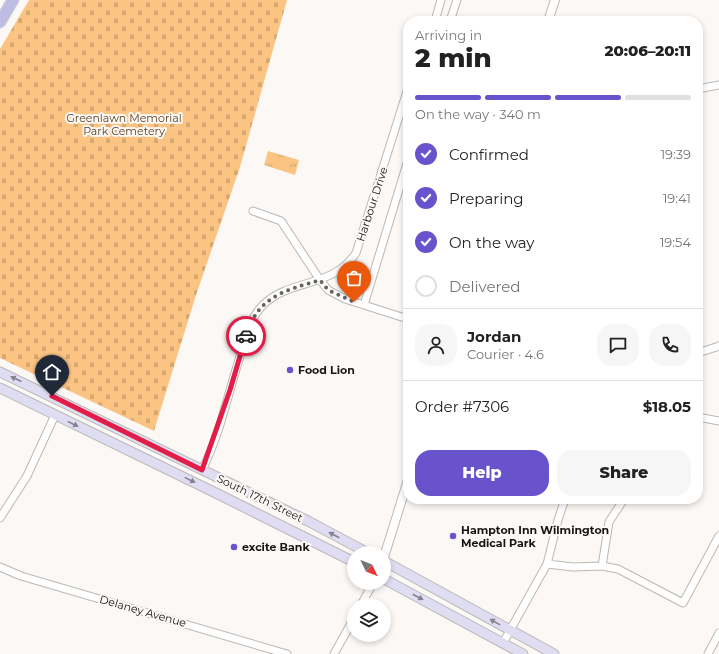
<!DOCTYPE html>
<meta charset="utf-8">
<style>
:root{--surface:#fff;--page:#f6f6f6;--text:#222;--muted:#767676;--line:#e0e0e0;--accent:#6853cc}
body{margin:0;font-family:Montserrat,sans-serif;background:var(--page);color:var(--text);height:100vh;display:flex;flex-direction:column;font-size:15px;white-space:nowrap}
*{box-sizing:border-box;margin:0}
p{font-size:13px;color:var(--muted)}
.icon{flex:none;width:22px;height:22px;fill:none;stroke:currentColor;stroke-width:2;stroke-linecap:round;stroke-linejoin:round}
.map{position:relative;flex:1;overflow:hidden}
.details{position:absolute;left:403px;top:16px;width:300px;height:488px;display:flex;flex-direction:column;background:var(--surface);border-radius:16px;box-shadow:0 2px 6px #0003}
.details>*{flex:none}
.needle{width:26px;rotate:133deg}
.fabs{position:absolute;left:347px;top:546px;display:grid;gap:8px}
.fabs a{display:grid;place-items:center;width:44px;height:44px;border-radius:50%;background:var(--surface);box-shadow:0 2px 6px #0003;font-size:20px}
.pin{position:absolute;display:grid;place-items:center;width:34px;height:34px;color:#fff;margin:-41px -17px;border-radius:50% 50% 50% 0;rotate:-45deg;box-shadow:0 0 4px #0007}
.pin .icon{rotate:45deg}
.courier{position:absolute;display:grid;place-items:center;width:40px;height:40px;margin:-20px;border:3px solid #e11d48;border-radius:50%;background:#fff;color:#222;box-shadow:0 1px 5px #0007}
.headline em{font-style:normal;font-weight:800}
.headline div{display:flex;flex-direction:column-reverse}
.headline{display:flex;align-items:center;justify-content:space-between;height:68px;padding:0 12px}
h1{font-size:26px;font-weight:800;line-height:30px}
.bar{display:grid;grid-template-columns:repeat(4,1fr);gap:6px 4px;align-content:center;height:48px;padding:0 12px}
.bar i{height:5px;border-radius:3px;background:var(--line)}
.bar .active{background:var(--accent)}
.bar p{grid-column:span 4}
.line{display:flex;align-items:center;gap:10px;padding:0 12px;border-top:1px solid var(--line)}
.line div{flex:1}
.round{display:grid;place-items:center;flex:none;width:42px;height:42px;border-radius:16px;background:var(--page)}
ol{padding:0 12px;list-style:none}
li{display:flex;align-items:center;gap:12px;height:44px}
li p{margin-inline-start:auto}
li .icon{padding:4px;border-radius:50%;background:var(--accent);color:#fff;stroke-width:4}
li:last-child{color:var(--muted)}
li i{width:22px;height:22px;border:2px solid var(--line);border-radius:50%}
.cta{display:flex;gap:8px;margin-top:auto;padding:8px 12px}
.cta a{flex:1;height:46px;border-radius:16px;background:var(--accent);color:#fff;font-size:16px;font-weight:800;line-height:46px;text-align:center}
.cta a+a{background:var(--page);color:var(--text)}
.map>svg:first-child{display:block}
.cemetery{fill:url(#cemetery-stones)}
.park{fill:url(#park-tufts)}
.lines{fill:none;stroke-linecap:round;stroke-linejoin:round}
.minor-casing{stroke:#bbb8b5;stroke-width:9}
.tertiary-casing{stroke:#bbb8b5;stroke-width:10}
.secondary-casing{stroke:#bbb8b5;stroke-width:11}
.primary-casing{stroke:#d5d5d5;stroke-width:13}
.minor{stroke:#fff;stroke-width:7}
.tertiary{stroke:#fff;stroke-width:8}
.secondary{stroke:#dfddf1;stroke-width:9}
.primary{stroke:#bebce3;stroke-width:11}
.oneway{fill:#85838e}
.done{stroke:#666463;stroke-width:4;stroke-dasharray:0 7.2}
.route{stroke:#e11d48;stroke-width:5}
.poi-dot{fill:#6853cc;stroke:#fbf8f5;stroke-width:1.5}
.labels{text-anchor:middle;stroke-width:4;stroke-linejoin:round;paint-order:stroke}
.park-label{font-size:11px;fill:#5d4220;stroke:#fbf8f5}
.street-label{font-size:11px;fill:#161514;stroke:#fbf8f5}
.poi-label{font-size:11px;font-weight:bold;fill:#161514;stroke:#fbf8f5;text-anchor:start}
</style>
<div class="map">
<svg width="719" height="654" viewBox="0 0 719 654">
<defs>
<pattern id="cemetery-stones" width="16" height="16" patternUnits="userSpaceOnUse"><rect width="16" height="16" fill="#fbc483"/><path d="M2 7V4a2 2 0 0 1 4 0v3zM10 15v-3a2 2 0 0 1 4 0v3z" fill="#d6a870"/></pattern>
<pattern id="park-tufts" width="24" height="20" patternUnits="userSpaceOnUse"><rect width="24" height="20" fill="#fbc483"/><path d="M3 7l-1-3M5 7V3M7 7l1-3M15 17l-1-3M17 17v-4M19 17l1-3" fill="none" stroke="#d6a870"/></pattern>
</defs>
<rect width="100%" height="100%" fill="#fbf8f5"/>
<path class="cemetery" d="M29,0H287L240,167L196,295L154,431L0,358V49Z"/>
<path class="park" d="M268,151L299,160L295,175L264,165Z"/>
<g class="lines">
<g class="minor-casing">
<path id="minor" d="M435,21L441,0
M450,21L457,0
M698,89L719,85
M253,211L281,221L320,280L328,290L345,299L408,319
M364,305L408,160
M698,353L719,346
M698,417L719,421
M202,470C219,437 227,398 238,363C244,344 248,320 263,305C290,278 332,289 356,253L408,88
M0,518L27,476L55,415
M547,564L573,567L602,566L618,569L683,603L719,536
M602,566L609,522L624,499
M0,567L21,576L287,654
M361,605L373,583
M503,643L547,564L558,520L565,499
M334,654L354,618
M708,654L719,633"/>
</g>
<g class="tertiary-casing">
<path id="tertiary" d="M548,21L555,0
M384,557L408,480"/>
</g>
<g class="secondary-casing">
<path id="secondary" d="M0,372L308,521L368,553
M0,388L220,495L354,562
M384,561L554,654
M384,579L523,654"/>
</g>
<g class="primary-casing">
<path id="primary" d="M0,22L13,0"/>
</g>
<use href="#minor" class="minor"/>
<use href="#tertiary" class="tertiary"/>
<use href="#secondary" class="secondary"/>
<use href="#primary" class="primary"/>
</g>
<defs><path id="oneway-solid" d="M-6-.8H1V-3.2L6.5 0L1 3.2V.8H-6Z"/></defs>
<g class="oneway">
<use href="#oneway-solid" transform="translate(16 379) rotate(-155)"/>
<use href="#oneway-solid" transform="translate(73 424) rotate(26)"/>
<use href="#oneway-solid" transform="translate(190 480) rotate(26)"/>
<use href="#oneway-solid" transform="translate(334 535) rotate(-152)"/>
<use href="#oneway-solid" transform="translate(418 597) rotate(28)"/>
<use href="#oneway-solid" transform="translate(495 622) rotate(-151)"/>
</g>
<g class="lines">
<path class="done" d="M246,336C258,296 284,291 320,280L328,290L354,302"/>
<path class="route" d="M52,396L202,470L230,390L246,336"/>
</g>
<g class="poi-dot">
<circle cx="290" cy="370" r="4"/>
<circle cx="453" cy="536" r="4"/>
<circle cx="234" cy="547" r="4"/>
</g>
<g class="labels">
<g class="park-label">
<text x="124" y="122">Greenlawn Memorial<tspan x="124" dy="13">Park Cemetery</tspan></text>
</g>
<g class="street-label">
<text transform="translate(372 204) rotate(-72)" y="4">Harbour Drive</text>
<text transform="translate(260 498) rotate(26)" y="4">South 17th Street</text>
<text transform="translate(143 611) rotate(16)" y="4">Delaney Avenue</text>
</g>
<g class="poi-label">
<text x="298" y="374">Food Lion</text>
<text x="461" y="534">Hampton Inn Wilmington<tspan x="461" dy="13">Medical Park</tspan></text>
<text x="242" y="551">excite Bank</text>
</g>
</g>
</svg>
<div class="fabs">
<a><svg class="needle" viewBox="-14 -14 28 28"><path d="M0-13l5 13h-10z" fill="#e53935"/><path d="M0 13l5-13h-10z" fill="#767676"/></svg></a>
<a><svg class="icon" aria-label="layers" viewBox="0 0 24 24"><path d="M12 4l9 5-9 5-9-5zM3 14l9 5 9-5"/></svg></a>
</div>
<div class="pin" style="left:354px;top:302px;background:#ea580c"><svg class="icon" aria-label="bag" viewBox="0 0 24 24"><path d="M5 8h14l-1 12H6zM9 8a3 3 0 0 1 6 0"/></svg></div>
<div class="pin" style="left:52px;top:396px;background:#1f2937"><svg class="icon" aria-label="home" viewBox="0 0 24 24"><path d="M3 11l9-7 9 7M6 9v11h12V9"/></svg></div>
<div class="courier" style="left:246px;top:336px"><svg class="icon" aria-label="car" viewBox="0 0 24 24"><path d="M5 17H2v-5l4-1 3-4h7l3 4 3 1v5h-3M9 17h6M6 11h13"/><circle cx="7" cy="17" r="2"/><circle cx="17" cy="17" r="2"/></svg></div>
<section class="details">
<div class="headline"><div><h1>2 min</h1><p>Arriving in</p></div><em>20:06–20:11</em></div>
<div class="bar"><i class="active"></i><i class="active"></i><i class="active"></i><i></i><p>On the way · 340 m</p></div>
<ol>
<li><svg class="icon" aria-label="check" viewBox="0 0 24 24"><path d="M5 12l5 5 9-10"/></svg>Confirmed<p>19:39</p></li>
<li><svg class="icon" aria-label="check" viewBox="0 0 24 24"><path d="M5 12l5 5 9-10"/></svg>Preparing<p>19:41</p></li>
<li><svg class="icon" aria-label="check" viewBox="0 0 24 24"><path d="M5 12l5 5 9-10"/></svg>On the way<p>19:54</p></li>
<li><i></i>Delivered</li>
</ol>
<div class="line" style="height:72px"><a class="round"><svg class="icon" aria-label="person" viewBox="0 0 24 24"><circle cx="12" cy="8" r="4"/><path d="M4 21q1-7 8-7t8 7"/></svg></a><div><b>Jordan</b><p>Courier · 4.6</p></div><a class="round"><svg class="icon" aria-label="chat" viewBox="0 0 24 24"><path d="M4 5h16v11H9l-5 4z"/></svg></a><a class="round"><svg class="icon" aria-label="phone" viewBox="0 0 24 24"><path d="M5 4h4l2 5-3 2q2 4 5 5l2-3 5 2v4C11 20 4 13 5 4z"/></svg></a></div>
<div class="line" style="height:52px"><div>Order #7306</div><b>$18.05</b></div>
<div class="cta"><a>Help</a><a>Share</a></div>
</section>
</div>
